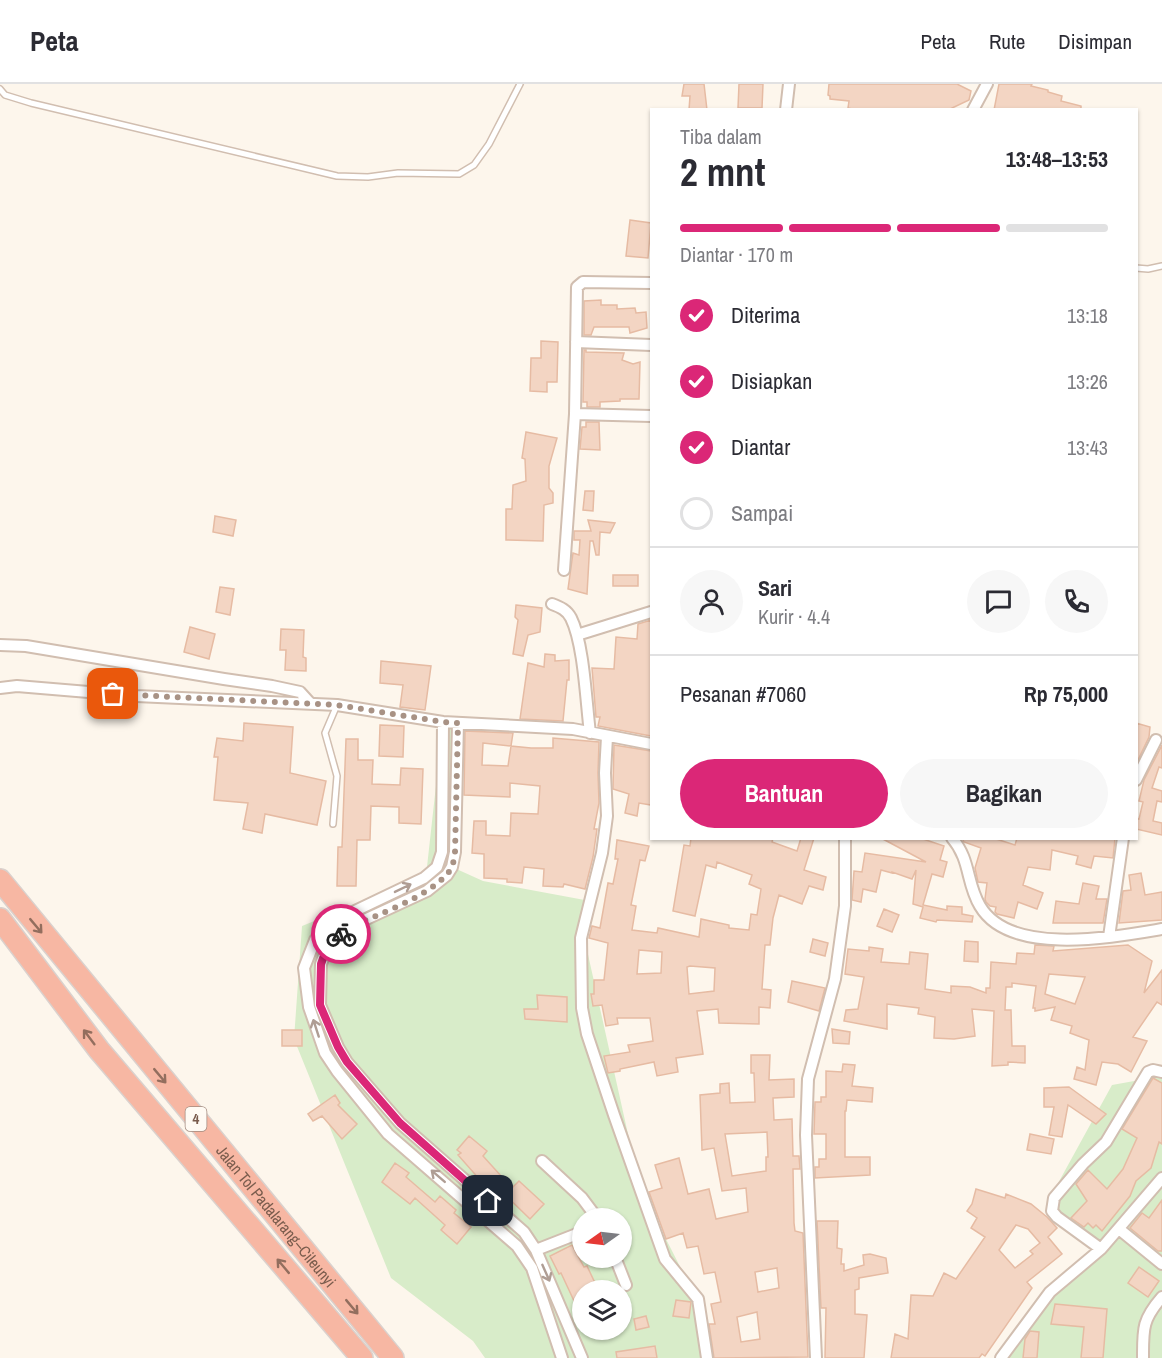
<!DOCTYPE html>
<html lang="id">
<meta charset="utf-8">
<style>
:root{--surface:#fff;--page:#f7f7f7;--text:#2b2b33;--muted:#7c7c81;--line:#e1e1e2;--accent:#db2777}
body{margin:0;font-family:"Archivo Narrow",sans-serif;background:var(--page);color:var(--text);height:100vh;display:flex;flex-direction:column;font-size:22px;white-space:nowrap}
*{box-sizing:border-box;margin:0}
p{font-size:20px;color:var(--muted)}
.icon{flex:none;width:33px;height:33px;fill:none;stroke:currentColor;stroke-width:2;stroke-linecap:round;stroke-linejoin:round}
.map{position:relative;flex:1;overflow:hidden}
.drawer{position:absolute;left:650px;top:24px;width:488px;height:732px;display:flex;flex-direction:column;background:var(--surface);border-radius:0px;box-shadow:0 2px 4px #0004}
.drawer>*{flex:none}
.needle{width:39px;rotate:256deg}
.buttons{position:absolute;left:572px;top:1124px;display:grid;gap:12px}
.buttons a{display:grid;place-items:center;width:60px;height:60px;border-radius:50%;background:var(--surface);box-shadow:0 2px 4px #0004;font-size:30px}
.pin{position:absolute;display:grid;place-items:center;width:51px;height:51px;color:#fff;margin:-26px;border-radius:12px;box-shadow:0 3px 9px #0006}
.courier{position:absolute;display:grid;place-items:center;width:60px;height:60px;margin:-30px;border:4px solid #db2777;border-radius:50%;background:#fff;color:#222;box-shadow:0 2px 8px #0007}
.headline em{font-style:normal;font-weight:800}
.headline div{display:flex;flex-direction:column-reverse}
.headline{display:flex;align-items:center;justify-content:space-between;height:102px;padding:0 30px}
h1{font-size:39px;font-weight:800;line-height:45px}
.bar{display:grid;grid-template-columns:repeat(4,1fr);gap:9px 6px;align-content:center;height:72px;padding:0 30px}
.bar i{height:8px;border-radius:4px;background:var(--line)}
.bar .current{background:var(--accent)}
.bar p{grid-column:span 4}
.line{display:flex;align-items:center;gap:15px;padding:0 30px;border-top:2px solid var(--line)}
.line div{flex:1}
.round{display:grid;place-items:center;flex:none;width:63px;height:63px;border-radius:32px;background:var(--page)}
ol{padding:0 30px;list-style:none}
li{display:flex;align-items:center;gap:18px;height:66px}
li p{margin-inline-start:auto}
li .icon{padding:6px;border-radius:50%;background:var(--accent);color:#fff;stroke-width:4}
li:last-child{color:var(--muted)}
li i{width:33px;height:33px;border:3px solid var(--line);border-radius:50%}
.button{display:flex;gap:12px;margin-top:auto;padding:12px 30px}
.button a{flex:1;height:69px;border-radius:36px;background:var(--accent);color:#fff;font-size:24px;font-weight:800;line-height:69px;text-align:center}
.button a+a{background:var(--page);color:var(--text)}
header{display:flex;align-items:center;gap:36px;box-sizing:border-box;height:84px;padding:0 30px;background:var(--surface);border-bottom:2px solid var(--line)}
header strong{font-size:28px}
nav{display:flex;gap:33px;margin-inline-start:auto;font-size:21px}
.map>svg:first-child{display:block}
.green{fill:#d8ecc9;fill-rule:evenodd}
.building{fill:#f3d5c3;stroke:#e6bba3;stroke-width:1.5;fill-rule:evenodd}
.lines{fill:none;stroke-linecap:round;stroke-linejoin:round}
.lane-casing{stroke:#d1beb0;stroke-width:8}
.street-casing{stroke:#d1beb0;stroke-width:14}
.highway-casing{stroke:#dad1cd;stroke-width:24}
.lane{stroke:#fff;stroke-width:5}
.street{stroke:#fff;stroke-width:10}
.highway{stroke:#f7b7a3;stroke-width:21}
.oneway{stroke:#af9d94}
.oneway2{stroke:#936e5e}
.done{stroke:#a89285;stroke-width:6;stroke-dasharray:0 10.8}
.route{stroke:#db2777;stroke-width:8}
.labels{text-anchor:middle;stroke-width:6;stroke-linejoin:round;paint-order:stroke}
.shield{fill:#fffaf3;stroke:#a28b7f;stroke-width:1.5}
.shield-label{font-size:15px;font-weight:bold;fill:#7a5c4d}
.street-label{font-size:16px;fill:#7a5c4d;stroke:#fffaf3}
</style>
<header>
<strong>Peta</strong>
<nav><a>Peta</a><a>Rute</a><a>Disimpan</a></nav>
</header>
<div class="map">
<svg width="1162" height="1274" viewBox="0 0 1162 1274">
<rect width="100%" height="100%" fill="#fdf6ec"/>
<path class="green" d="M443,638L458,639L452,783L483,797L590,817L583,848L640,1104L697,1216L705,1274H485L473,1257L391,1194L294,955L302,842L426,792ZM582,1134H621V1173H582ZM582,1206H621V1245H582Z
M1162,992V1274H997L1001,1267L1095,1167L1078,1155L1051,1112L1112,1001Z"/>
<path class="building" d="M684,0H704L707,26H689L690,12H682Z
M739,0H763L762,24H738Z
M829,0H957L971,7L969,16L948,26H856L848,24L849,17L830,15V12L828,11Z
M999,0H1032L1031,2L1048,6V8L1062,12L1061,17L1081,22V26H994Z
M630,136L651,139L648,174L626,172Z
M601,216V221H617V225L635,224L636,229L646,228L647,244L630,249L629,243H594L591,251H584V217Z
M541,257L558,258L557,298H547V308L530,307L531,274H541Z
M584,266H586V268L624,269L622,276L633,280L640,278L639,315H620V317L600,318V323H587V318H583Z
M586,338H599L600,366L580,365L582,343H586Z
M526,348L557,354L549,382V404L553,409V419L544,421L543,457L506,456V425H512L513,401L526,397L525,375L522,374Z
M585,407H594L593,427L583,426Z
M215,432L236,436L233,452L213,448Z
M588,436L615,439L610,449L600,448L599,471H596L593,457H590L587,510L568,505L573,469L579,471L580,456H574V447H591Z
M613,491H638V502H613Z
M220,503L234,505L230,531L216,528Z
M516,521L542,524L540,548L528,551L523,572L513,570L518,536L515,533Z
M651,536V652L598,642L600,633H596L592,584L614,585L616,553L637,555L638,540Z
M190,543L215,550L209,575L184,568Z
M281,545L304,546L303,573L306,574V587L285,586L286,566H280Z
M545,570L555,571V577L569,576V596H567L563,637L520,635L528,579L544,583Z
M381,577L431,582L425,626L400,623L403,601L380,599Z
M244,639L293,643L290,689L326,697L317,741L265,730L262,749L243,745L248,719L214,716L218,673H214L217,654L243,657Z
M1136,639L1150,643L1149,653L1136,680Z
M380,641L404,642L403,673L379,672Z
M465,647L513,649L511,662L531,664H553V654L599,658L598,689L599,719L594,745H597L593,773L585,805L564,800L563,803L543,802L544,785L524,783L522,799L507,798V795L484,794V770L472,769L474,737H486V751L510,752L511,729L538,730L540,702L510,699V713L464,711ZM483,659L511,662L508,682L482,681Z
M346,655H358V676H373L372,700L400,701L401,684L423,685L421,740L399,739V723L371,722L370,756H357L356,802H337L338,763H342Z
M614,661L651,667V721L639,719L637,732L625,729L629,710L613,705Z
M1162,661V684L1159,683L1152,704L1162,707V718L1157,717L1153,737L1162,739V751L1136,745V734L1139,735L1143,718L1139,717L1144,696Z
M691,754H773L772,758L797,767L801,754H814L804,786L826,793L823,806L809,802L802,820L779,811L773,834L770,861H765L762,905L771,906L770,924L759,923V940L719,939L718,925L697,927L703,970L676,974L678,988L657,992L654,978L620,985V987L608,989L604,972L630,968L628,961L653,957L650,934H617L618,940L606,942L602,921L593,922L591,910H594V896H604L608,859L589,854L592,842L600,844L608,799L613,800L618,775H615L617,756L649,762L645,777L640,776L631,821L636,822L632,846L657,849L658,844L699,853L701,835L729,841V844L749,846L751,830L757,831L761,805L749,800L752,791L717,778L716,784L706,781L695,832L673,827L684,761L690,762ZM639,866L662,868L661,889L637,890ZM690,882L715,884L714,907L689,910L687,883Z
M881,754H920L944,762L940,776L947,778L943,793L932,790L923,821L947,826V822L962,823V830L973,832L972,838L937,836L936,838L920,834L923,823L913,820L916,786L912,795L892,788V789L881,786L876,808L863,805L861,818L852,816L854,787L862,788L865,769L926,778Z
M962,754H993L1015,761L1017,754H1115L1113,774L1094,772L1091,784L1076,780L1078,772L1052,766L1050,786L1028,783L1023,801L1043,809L1037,825L1018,818L1014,834L997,830L995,828L996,823L990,822L986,818L985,815L987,799L978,798L975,784L981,764L964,758Z
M1141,789L1145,811L1162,808V836L1119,839L1123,807L1131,806L1129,791Z
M1083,799L1099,802L1096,815H1107L1103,839H1053L1056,817L1079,820Z
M884,825L899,831L892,848L877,842Z
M813,855L828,859L825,872L810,868Z
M965,857L978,858V878L964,877Z
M1035,861L1054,862L1053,867L1128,861L1152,877L1144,909L1162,886V921L1157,918L1133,953L1147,957L1131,988L1118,980L1102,978L1096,1001L1074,995L1077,983L1085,986L1089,956L1070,949L1072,942L1051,936L1055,923L1035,927V924H1033L1036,902L1012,899V903H1006L1005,926H1011L1012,962H1025V979L1008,978V981L992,982L994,927L972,925L975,952L954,955L934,954L935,933L918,930L919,924L887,920V945L844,937L846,926L858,925L864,893L845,890L848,865L869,867V863L883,865L881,878L909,880L910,868L928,870L925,905L951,909V902L970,903L986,909V904H990L991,878L1016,880L1017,869L1034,870ZM1049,890L1085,893L1075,920L1045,910Z
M792,897L825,904L819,927L788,918Z
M537,911L567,913V938L525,935L524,925H538Z
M832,945L850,948L849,960L833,959Z
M282,946H302V962H282Z
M751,971H770L769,996L794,995V1013L773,1014L774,1036L792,1035L793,1072H799L800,1085H793L794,1139L795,1147L803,1149L808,1273L714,1274L709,1240H715L711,1220L721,1218L715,1188L704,1190L698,1162L687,1164L683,1149L666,1155L649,1108L662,1104L655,1081L679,1074L688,1110L709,1105L716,1135L748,1128L746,1104L722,1107L714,1064L702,1066L700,1011L720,1009V1000L729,999L730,1019L755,1018L754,989H751ZM767,1048L768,1073H766V1087L732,1092L725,1050ZM777,1184L779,1204L758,1208L755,1188ZM757,1228L760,1255L741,1258L737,1233Z
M843,980L855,981L852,1002L873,1004L872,1018L847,1016L846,1027H845V1073H870V1091L815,1094V1083H819V1075H826V1050H814L815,1018H821V1013H826V987L842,988Z
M1153,994L1162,999V1060L1159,1058L1151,1084L1136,1097L1130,1112L1102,1147L1096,1141L1093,1144L1088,1139L1084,1143L1071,1134L1087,1117L1076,1100L1088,1086L1107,1105L1123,1085L1137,1054L1122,1045Z
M1069,1003L1106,1030L1096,1040L1068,1021L1062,1053L1049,1051L1054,1023H1044V1004Z
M335,1011L340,1019L338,1021L357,1040L342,1055L322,1032L313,1037L308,1030Z
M1030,1050L1054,1055L1051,1070L1027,1066Z
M469,1052L487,1067L483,1072L512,1104L519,1097L544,1120L530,1135L494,1100L488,1105L458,1071L461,1069L457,1066Z
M395,1079L409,1089L406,1093L435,1118L440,1112L456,1126L454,1129L471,1143L457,1160L441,1146L445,1141L415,1114L410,1120L382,1098Z
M976,1105L1005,1114L1006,1110L1031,1120L1047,1133L1057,1144L1048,1153L1062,1170L1027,1198L1032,1204L985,1272L982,1270L979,1274H891L895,1250L908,1255L911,1211L933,1212L944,1189L956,1195L985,1153L971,1144L977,1134L967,1127L972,1120ZM1016,1141L1028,1145L1040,1159L1030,1167L1033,1170L1015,1184L999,1166Z
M1162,1116V1167H1158L1130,1144L1142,1129L1149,1134Z
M817,1137H838L837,1164L842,1165L841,1180H844V1187L864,1181L863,1171L870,1170L886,1174L888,1189L859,1194V1205L855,1206V1230L867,1231L864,1274H825L826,1224H821Z
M572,1161L584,1183L587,1182L596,1201L595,1202L597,1206H582V1234L561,1189L559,1190L550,1172Z
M1139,1183L1159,1197L1148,1213L1128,1199Z
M676,1216L691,1218L689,1234L673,1232Z
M1055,1220L1107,1225L1103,1274H1081L1084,1243L1051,1240Z
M646,1232L649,1243L636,1246L634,1235Z
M1030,1247L1039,1248L1037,1274H1023L1025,1255Z
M655,1262L657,1274H617L616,1268Z"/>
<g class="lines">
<g class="lane-casing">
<path id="lane" d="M0,5L5,11L31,19L337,92L368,93L398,89L459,90L474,81L489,60L520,0
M1136,184L1148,185L1162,182
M333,740L337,692L325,649L337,621"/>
</g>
<g class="street-casing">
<path id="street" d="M786,26L789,0
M973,26L987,0
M576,258L651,261
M575,330L651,332
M564,486L575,330L577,203L583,198L651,199
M552,520C560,523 567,526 571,534C584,560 586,618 590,649
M577,551L651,528
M0,561L26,562L224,595L272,602L300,608L310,619
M0,604L17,602L136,612L337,621L443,638L573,645L651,660
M443,638L442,768L437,783L424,794L334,837L315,856L304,884L309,923L325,969L337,987L388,1050L517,1162L532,1184L562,1274
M458,639L455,768L452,783L447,791L427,807L347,844L328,861L321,880L320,921L338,963L347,978L400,1039L524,1148L536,1166L582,1274
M607,653L605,689L607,732L602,769L581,854L582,924L587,950L614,1031L660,1161L665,1175L698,1215L707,1274
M1136,696L1156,656
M952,754C971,776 966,799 980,822C1010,873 1114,853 1162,845
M1109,853L1123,754
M542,1077L582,1114L597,1134
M1119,1145L1162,1180
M1101,1165L1057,1133L1052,1127L1054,1114L1083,1080L1106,1058L1148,988L1153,986L1162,988
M536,1166L582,1148
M615,1173L626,1201
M816,1274L806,1051L808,995L835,895L845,822V754
M1001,1274L1050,1208L1101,1165L1162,1094
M1143,1274C1143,1245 1142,1236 1162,1213"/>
</g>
<g class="highway-casing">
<g id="highway">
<path id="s1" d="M0,796L393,1274"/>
<path d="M0,835L99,966L362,1274"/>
</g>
</g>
<use href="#lane" class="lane"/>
<use href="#street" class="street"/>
<use href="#highway" class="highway"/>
</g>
<defs><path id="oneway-shaft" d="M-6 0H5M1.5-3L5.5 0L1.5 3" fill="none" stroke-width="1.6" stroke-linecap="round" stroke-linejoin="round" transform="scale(1.5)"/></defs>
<g class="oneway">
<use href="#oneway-shaft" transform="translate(403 804) rotate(-26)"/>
<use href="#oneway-shaft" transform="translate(316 944) rotate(-108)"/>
<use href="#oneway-shaft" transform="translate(438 1092) rotate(-139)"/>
<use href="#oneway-shaft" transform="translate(546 1189) rotate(66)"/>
</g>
<g class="oneway2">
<use href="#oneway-shaft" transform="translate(36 842) rotate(50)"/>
<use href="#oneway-shaft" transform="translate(89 953) rotate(-127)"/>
<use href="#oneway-shaft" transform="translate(160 992) rotate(50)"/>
<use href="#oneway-shaft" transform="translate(283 1182) rotate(-130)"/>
<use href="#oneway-shaft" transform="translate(352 1223) rotate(50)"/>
</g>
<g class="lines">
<path class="done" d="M113,610L337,621L443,638L458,639L455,768C454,776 453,784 447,790C426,814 377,831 347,844L341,850"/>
<path class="route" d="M341,850L328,861L321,880L320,921L338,963L347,978L400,1039L488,1117"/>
</g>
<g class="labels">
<rect class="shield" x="185.5" y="1023" width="21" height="24" rx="4.5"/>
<g class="shield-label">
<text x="196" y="1040">4</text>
</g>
<g class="street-label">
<text dy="6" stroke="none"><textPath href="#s1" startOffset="435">Jalan Tol Padalarang–Cileunyi</textPath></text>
</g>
</g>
</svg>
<div class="buttons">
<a><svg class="needle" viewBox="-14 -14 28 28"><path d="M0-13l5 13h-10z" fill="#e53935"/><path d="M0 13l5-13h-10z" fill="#7c7c81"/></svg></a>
<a><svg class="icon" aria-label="layers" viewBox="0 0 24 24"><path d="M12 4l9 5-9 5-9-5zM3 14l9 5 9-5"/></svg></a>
</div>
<div class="pin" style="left:113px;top:610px;background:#ea580c"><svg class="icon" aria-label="bag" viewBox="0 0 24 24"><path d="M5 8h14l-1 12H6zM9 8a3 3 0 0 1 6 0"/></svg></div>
<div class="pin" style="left:488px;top:1117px;background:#1f2937"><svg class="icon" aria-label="home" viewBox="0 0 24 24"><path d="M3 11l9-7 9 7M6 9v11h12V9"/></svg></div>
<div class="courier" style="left:341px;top:850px"><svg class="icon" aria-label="bike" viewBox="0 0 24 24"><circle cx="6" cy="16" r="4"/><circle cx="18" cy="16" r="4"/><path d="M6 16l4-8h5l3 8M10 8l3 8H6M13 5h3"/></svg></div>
<section class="drawer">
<div class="headline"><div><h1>2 mnt</h1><p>Tiba dalam</p></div><em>13:48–13:53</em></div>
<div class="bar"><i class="current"></i><i class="current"></i><i class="current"></i><i></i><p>Diantar · 170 m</p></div>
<ol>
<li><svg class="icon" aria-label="check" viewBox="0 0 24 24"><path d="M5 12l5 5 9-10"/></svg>Diterima<p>13:18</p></li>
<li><svg class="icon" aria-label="check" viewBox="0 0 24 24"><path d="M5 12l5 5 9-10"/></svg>Disiapkan<p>13:26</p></li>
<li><svg class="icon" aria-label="check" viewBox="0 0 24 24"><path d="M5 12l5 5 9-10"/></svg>Diantar<p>13:43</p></li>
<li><i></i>Sampai</li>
</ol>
<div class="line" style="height:108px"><a class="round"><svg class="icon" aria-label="person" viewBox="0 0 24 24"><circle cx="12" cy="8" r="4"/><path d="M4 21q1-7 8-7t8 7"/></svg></a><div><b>Sari</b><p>Kurir · 4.4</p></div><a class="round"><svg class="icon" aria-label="chat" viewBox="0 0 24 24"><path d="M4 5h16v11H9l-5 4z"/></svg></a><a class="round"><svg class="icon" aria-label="phone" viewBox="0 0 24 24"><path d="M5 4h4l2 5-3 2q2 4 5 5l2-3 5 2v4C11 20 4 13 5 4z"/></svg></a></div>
<div class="line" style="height:78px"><div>Pesanan #7060</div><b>Rp 75,000</b></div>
<div class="button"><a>Bantuan</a><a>Bagikan</a></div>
</section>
</div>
